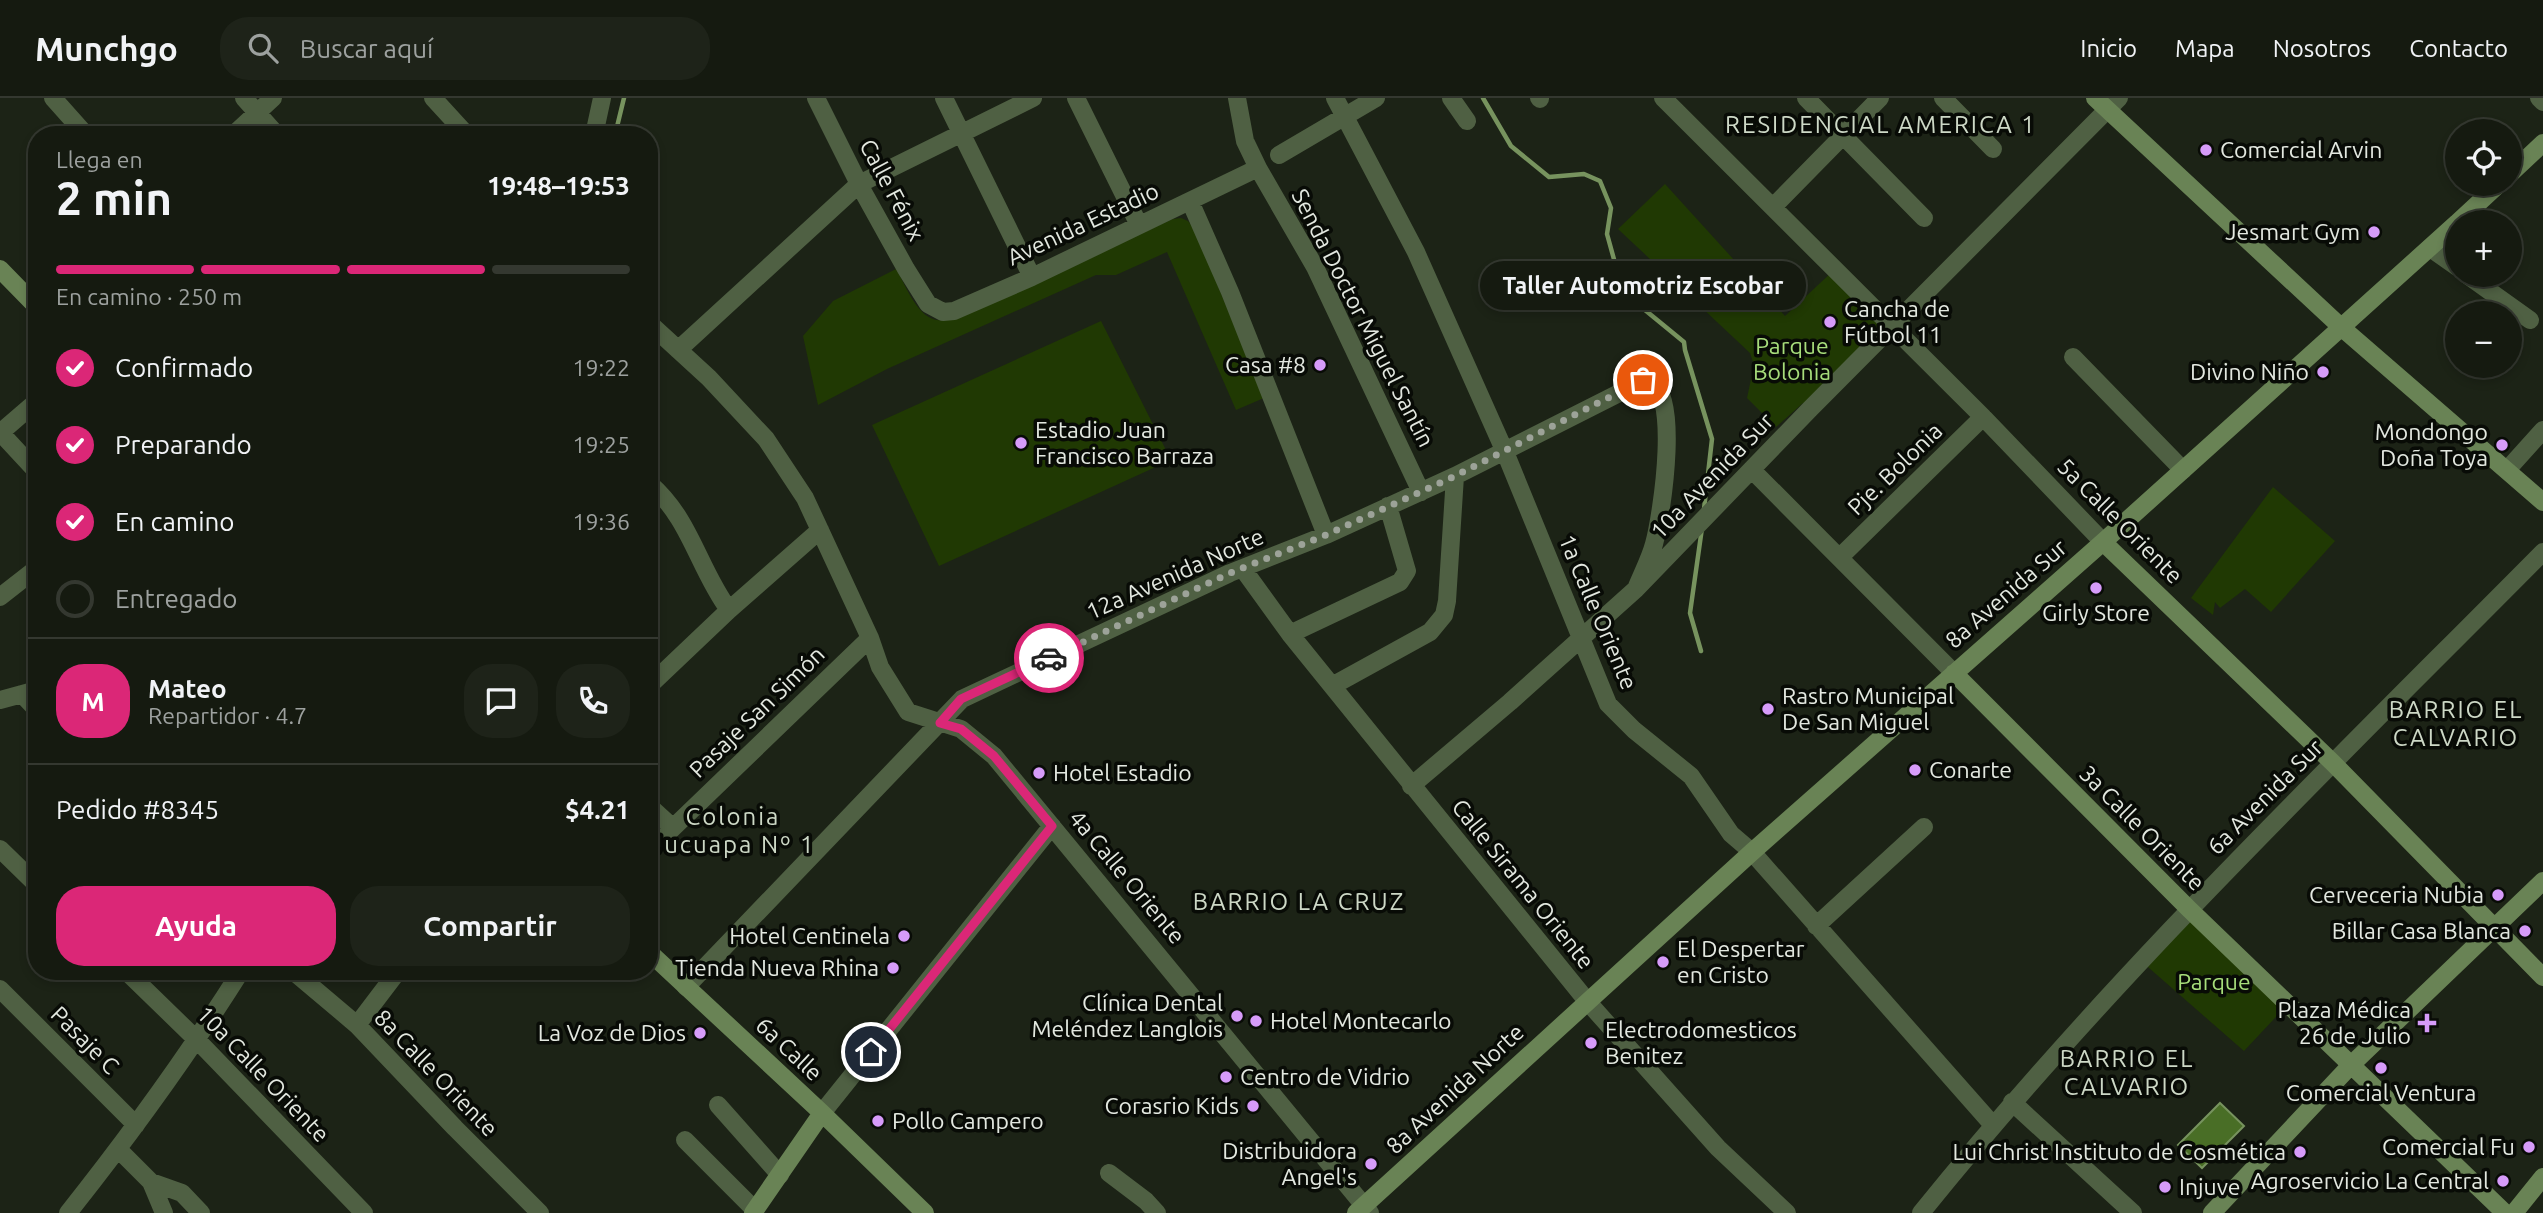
<!DOCTYPE html>
<html lang="es">
<meta charset="utf-8">
<style>
:root{--surface:#151a10;--page:#1e2319;--text:#f1f3f6;--muted:#9da19f;--line:#343830;--accent:#db2777}
body{margin:0;font-family:Ubuntu,sans-serif;background:var(--page);color:var(--text);height:100vh;display:flex;flex-direction:column;font-size:26px;white-space:nowrap}
*{box-sizing:border-box;margin:0}
p{font-size:23px;color:var(--muted)}
.icon{flex:none;width:38px;height:38px;fill:none;stroke:currentColor;stroke-width:2;stroke-linecap:round;stroke-linejoin:round}
.map{position:relative;flex:1;overflow:hidden}
.drawer{position:absolute;left:28px;top:28px;width:630px;height:854px;display:flex;flex-direction:column;background:var(--surface);border-radius:28px;box-shadow:0 4px 10px #0003,0 0 0 2px var(--line)}
.drawer>*{flex:none}
.tools{position:absolute;left:2445px;top:21px;display:grid;gap:14px}
.tools a{display:grid;place-items:center;width:77px;height:77px;border-radius:50%;background:var(--surface);box-shadow:0 4px 10px #0003,0 0 0 2px var(--line);font-size:35px}
.pin{position:absolute;display:grid;place-items:center;width:60px;height:60px;color:#fff;margin:-30px;border:4px solid #fff;border-radius:50%;box-shadow:0 2px 7px #0007}
.courier{position:absolute;display:grid;place-items:center;width:70px;height:70px;margin:-35px;border:5px solid #db2777;border-radius:50%;background:#fff;color:#222;box-shadow:0 2px 9px #0007}
.bubble{position:absolute;height:49px;border-radius:24px;background:var(--surface);box-shadow:0 4px 10px #0003,0 0 0 2px var(--line);font-size:23px;font-weight:700;line-height:49px;text-align:center}
.overview em{font-style:normal;font-weight:700}
.overview div{display:flex;flex-direction:column-reverse}
.overview{display:flex;align-items:center;justify-content:space-between;height:119px;padding:0 28px}
h1{font-size:46px;font-weight:700;line-height:52px}
.bar{display:grid;grid-template-columns:repeat(4,1fr);gap:10px 7px;align-content:center;height:84px;padding:0 28px}
.bar i{height:9px;border-radius:5px;background:var(--line)}
.bar .selected{background:var(--accent)}
.bar p{grid-column:span 4}
.line{display:flex;align-items:center;gap:18px;padding:0 28px;border-top:2px solid var(--line)}
.line div{flex:1}
.round{display:grid;place-items:center;flex:none;width:74px;height:74px;border-radius:28px;background:var(--page)}
ol{padding:0 28px;list-style:none}
li{display:flex;align-items:center;gap:21px;height:77px}
li p{margin-inline-start:auto}
li .icon{padding:7px;border-radius:50%;background:var(--accent);color:#fff;stroke-width:4}
li:last-child{color:var(--muted)}
li i{width:38px;height:38px;border:4px solid var(--line);border-radius:50%}
.primary-button{display:flex;gap:14px;margin-top:auto;padding:14px 28px}
.primary-button a{flex:1;height:80px;border-radius:28px;background:var(--accent);color:#fff;font-size:28px;font-weight:700;line-height:80px;text-align:center}
.primary-button a+a{background:var(--page);color:var(--text)}
header{display:flex;align-items:center;gap:42px;box-sizing:border-box;height:98px;padding:0 35px;background:var(--surface);border-bottom:2px solid var(--line)}
header strong{font-size:33px}
nav{display:flex;gap:38px;margin-inline-start:auto;font-size:24px}
.search{width:490px;height:63px;background:var(--page);display:flex;align-items:center;gap:18px;box-sizing:border-box;padding:0 24px;border-radius:28px;color:var(--muted);font-size:26px}
.map>svg:first-child{display:block}
.green{fill:#203903}
.water{fill:#496e26;stroke:#77935e;stroke-width:2}
.lines{fill:none;stroke-linecap:round;stroke-linejoin:round}
.stream{stroke:#77935e;stroke-width:4.5}
.street{stroke:#4f6043;stroke-width:18}
.secondary{stroke:#698355;stroke-width:18}
.done{stroke:#9da399;stroke-width:7;stroke-dasharray:0 12.6}
.route{stroke:#db2777;stroke-width:9}
.poi-dot{fill:#d69bf9;stroke:#080b06;stroke-width:2.5}
.labels{text-anchor:middle;stroke-width:7;stroke-linejoin:round;paint-order:stroke}
.poi-label{font-size:23px;fill:#e3e8e0;stroke:#080b06;text-anchor:end}
.street-label{font-size:23px;fill:#e3e8e0;stroke:#080b06}
.park-label{font-size:23px;fill:#a7dd7b;stroke:#080b06}
.neighbourhood-label{font-size:24px;letter-spacing:2px;fill:#cdd8c6;stroke:#080b06}
</style>
<header>
<strong>Munchgo</strong>
<div class="search"><svg class="icon" aria-label="search" viewBox="0 0 24 24"><circle cx="10" cy="10" r="6"/><path d="M15 15l6 6"/></svg>Buscar aquí</div>
<nav><a>Inicio</a><a>Mapa</a><a>Nosotros</a><a>Contacto</a></nav>
</header>
<div class="map">
<svg width="2543" height="1115" viewBox="0 0 2543 1115">
<rect width="100%" height="100%" fill="#1c2316"/>
<path class="green" d="M1665,86L1785,218L1834,172L1891,229L1810,311L1803,305L1776,329L1747,300L1754,267L1750,255L1618,131Z
M1181,120L1188,123L1195,132L1264,300L1236,312L1167,154L1116,177H1096L887,271L818,307L803,238L833,203L896,171C907,189 919,226 944,222L1173,121Z
M1101,223L1171,362L939,468L872,327Z
M2273,389L2335,443L2271,514L2245,491L2220,510L2215,504L2213,517L2191,500Z
M2185,815L2288,906L2244,953L2141,863Z"/>
<path class="water" d="M2220,1005L2244,1028L2202,1070L2178,1047Z"/>
<g class="lines">
<path class="stream" d="M1483,0L1511,48L1549,79L1584,76L1600,83L1611,110L1607,136L1623,194L1684,244L1685,252L1712,341L1704,411
M615,37L624,0
M1701,553L1690,515L1702,430"/>
<path class="street" d="M53,0L86,37
M244,0L277,37
M433,0L467,37
M816,0L861,90L906,171L928,206L943,214L954,213L1032,179L1258,70
M944,0L1032,179
M1076,0L1139,127
M1237,0L1245,43L1258,70L1315,169L1421,394
M1335,0L1416,154L1505,354L1608,606L1634,632L1691,678L1731,736L1752,754L1992,1026
M1451,0L1467,23
M1539,0L1540,1
M1663,0L1983,319L2103,444
M1806,0L1924,120
M1943,0L1993,51
M2539,0L2543,4
M233,37L273,0
M594,37L602,0
M1279,57L1376,0
M1190,103L1230,194L1326,437
M1773,109L1880,0
M2430,150L2457,169
M2467,177L2530,222
M649,225L709,280L766,341L805,400L870,540L880,569L908,614L961,631L994,658L1370,1115
M678,252L859,86L1033,0
M2073,259L2183,372
M0,334L37,374
M0,335L37,303
M1752,372L1954,575
M2507,372L2543,332
M649,385C691,421 698,470 729,512
M1840,459L1983,319
M1243,471L1290,536L1587,903L1718,1050L1787,1115
M0,499L37,470
M1290,536L1400,484L1407,473L1388,408
M649,588L729,512L820,432
M1332,588L1430,534L1444,517L1447,503L1455,378
M22,596L37,612
M0,602L37,592
M1411,688L1510,604L1636,491L1810,311L2119,0
M649,708L672,729
M0,751L37,787
M649,753L870,540
M1816,828L1924,729
M126,873L197,942L364,1115
M293,873L357,927L455,1030L540,1115
M686,889L962,601L1230,475L1326,437L1455,378L1643,283C1684,279 1661,421 1654,446C1650,461 1642,476 1636,491
M0,891L136,1027
M357,927L398,873
M2012,1004L2133,1115
M718,1007L780,1077
M822,1015L1052,728
M685,1042L755,1112
M118,1051L151,1084L164,1115
M1109,1075L1146,1103L1157,1115
M151,1084L182,1095L201,1115
M68,1115C130,1037 188,957 241,873
M1921,1115C2111,879 2330,669 2543,454"/>
<path class="secondary" d="M2095,0L2341,229L2543,404
M2510,76L2543,45
M2458,124L2499,86
M0,171L37,209
M2103,444L2333,665L2543,879
M1954,575L2189,811L2505,1115
M649,854L822,1015L925,1115
M753,1115L822,1015
M1356,1115L1752,754L2103,444L2457,125
M2212,1115L2351,967L2543,783
M2514,1115L2543,1079"/>
</g>
<g class="lines">
<path class="done" d="M1049,560L1230,475L1326,437L1455,378L1643,282"/>
<path class="route" d="M871,954L1052,728L994,658L961,631L940,625L961,601L1049,560"/>
</g>
<g class="poi-dot">
<circle cx="2206" cy="52" r="7"/>
<circle cx="2374" cy="134" r="7"/>
<circle cx="1830" cy="224" r="7"/>
<circle cx="1320" cy="267" r="7"/>
<circle cx="2323" cy="274" r="7"/>
<circle cx="1021" cy="345" r="7"/>
<circle cx="2502" cy="347" r="7"/>
<circle cx="2096" cy="490" r="7"/>
<circle cx="1768" cy="611" r="7"/>
<circle cx="1915" cy="672" r="7"/>
<circle cx="1039" cy="675" r="7"/>
<circle cx="2498" cy="797" r="7"/>
<circle cx="2525" cy="833" r="7"/>
<circle cx="904" cy="838" r="7"/>
<circle cx="1663" cy="864" r="7"/>
<circle cx="893" cy="870" r="7"/>
<circle cx="1237" cy="918" r="7"/>
<circle cx="1256" cy="923" r="7"/>
<path d="M2423.5 914.5h7v7h7v7h-7v7h-7v-7h-7v-7h7z"/>
<circle cx="700" cy="935" r="7"/>
<circle cx="1591" cy="945" r="7"/>
<circle cx="2381" cy="970" r="7"/>
<circle cx="1226" cy="979" r="7"/>
<circle cx="1253" cy="1008" r="7"/>
<circle cx="878" cy="1023" r="7"/>
<circle cx="2529" cy="1049" r="7"/>
<circle cx="2300" cy="1054" r="7"/>
<circle cx="1371" cy="1066" r="7"/>
<circle cx="2503" cy="1083" r="7"/>
<circle cx="2165" cy="1089" r="7"/>
</g>
<g class="labels">
<g class="poi-label">
<text x="2220" y="60" text-anchor="start">Comercial Arvin</text>
<text x="2360" y="142">Jesmart Gym</text>
<text x="1844" y="219" text-anchor="start">Cancha de<tspan x="1844" dy="26">Fútbol 11</tspan></text>
<text x="1306" y="275">Casa #8</text>
<text x="2309" y="282">Divino Niño</text>
<text x="1035" y="340" text-anchor="start">Estadio Juan<tspan x="1035" dy="26">Francisco Barraza</tspan></text>
<text x="2488" y="342">Mondongo<tspan x="2488" dy="26">Doña Toya</tspan></text>
<text x="2096" y="523" text-anchor="middle">Girly Store</text>
<text x="1782" y="606" text-anchor="start">Rastro Municipal<tspan x="1782" dy="26">De San Miguel</tspan></text>
<text x="1929" y="680" text-anchor="start">Conarte</text>
<text x="1053" y="683" text-anchor="start">Hotel Estadio</text>
<text x="2484" y="805">Cerveceria Nubia</text>
<text x="2511" y="841">Billar Casa Blanca</text>
<text x="890" y="846">Hotel Centinela</text>
<text x="1677" y="859" text-anchor="start">El Despertar<tspan x="1677" dy="26">en Cristo</tspan></text>
<text x="879" y="878">Tienda Nueva Rhina</text>
<text x="1223" y="913">Clínica Dental<tspan x="1223" dy="26">Meléndez Langlois</tspan></text>
<text x="2411" y="920">Plaza Médica<tspan x="2411" dy="26">26 de Julio</tspan></text>
<text x="1270" y="931" text-anchor="start">Hotel Montecarlo</text>
<text x="1605" y="940" text-anchor="start">Electrodomesticos<tspan x="1605" dy="26">Benitez</tspan></text>
<text x="686" y="943">La Voz de Dios</text>
<text x="1240" y="987" text-anchor="start">Centro de Vidrio</text>
<text x="2381" y="1003" text-anchor="middle">Comercial Ventura</text>
<text x="1239" y="1016">Corasrio Kids</text>
<text x="892" y="1031" text-anchor="start">Pollo Campero</text>
<text x="2515" y="1057">Comercial Fu</text>
<text x="1357" y="1061">Distribuidora<tspan x="1357" dy="26">Angel's</tspan></text>
<text x="2286" y="1062">Lui Christ Instituto de Cosmética</text>
<text x="2489" y="1091">Agroservicio La Central</text>
<text x="2179" y="1097" text-anchor="start">Injuve</text>
</g>
<g class="street-label">
<text transform="translate(892 92) rotate(62)" y="8">Calle Fénix</text>
<text transform="translate(1083 126) rotate(-25)" y="8">Avenida Estadio</text>
<text transform="translate(1363 220) rotate(63)" y="8">Senda Doctor Miguel Santín</text>
<text transform="translate(1895 371) rotate(-44)" y="8">Pje. Bolonia</text>
<text transform="translate(1712 378) rotate(-46)" y="8">10a Avenida Sur</text>
<text transform="translate(2120 423) rotate(45)" y="8">5a Calle Oriente</text>
<text transform="translate(1175 476) rotate(-24)" y="8">12a Avenida Norte</text>
<text transform="translate(2006 496) rotate(-41)" y="8">8a Avenida Sur</text>
<text transform="translate(1598 514) rotate(67)" y="8">1a Calle Oriente</text>
<text transform="translate(757 614) rotate(-44)" y="8">Pasaje San Simón</text>
<text transform="translate(2265 699) rotate(-45)" y="8">6a Avenida Sur</text>
<text transform="translate(2142 730) rotate(45)" y="8">3a Calle Oriente</text>
<text transform="translate(1127 779) rotate(50)" y="8">4a Calle Oriente</text>
<text transform="translate(1523 786) rotate(51)" y="8">Calle Sirama Oriente</text>
<text transform="translate(85 942) rotate(45)" y="8">Pasaje C</text>
<text transform="translate(789 951) rotate(43)" y="8">6a Calle</text>
<text transform="translate(436 975) rotate(46)" y="8">8a Calle Oriente</text>
<text transform="translate(263 976) rotate(46)" y="8">10a Calle Oriente</text>
<text transform="translate(1455 991) rotate(-43)" y="8">8a Avenida Norte</text>
</g>
<g class="park-label">
<text x="1792" y="256">Parque<tspan x="1792" dy="26">Bolonia</tspan></text>
<text x="2214" y="892">Parque</text>
</g>
<g class="neighbourhood-label">
<text x="1881" y="35">RESIDENCIAL AMERICA 1</text>
<text x="2456" y="620">BARRIO EL<tspan x="2456" dy="28">CALVARIO</tspan></text>
<text x="733" y="727">Colonia<tspan x="733" dy="28">Jucuapa Nº 1</tspan></text>
<text x="1299" y="812">BARRIO LA CRUZ</text>
<text x="2127" y="969">BARRIO EL<tspan x="2127" dy="28">CALVARIO</tspan></text>
</g>
</g>
</svg>
<div class="tools">
<a><svg class="icon" aria-label="locate" viewBox="0 0 24 24"><circle cx="12" cy="12" r="6"/><path d="M12 2v4M12 18v4M2 12h4M18 12h4"/></svg></a>
<a>+</a>
<a>−</a>
</div>
<div class="pin" style="left:1643px;top:282px;background:#ea580c"><svg class="icon" aria-label="bag" viewBox="0 0 24 24"><path d="M5 8h14l-1 12H6zM9 8a3 3 0 0 1 6 0"/></svg></div>
<div class="pin" style="left:871px;top:954px;background:#1f2937"><svg class="icon" aria-label="home" viewBox="0 0 24 24"><path d="M3 11l9-7 9 7M6 9v11h12V9"/></svg></div>
<div class="courier" style="left:1049px;top:560px"><svg class="icon" aria-label="car" viewBox="0 0 24 24"><path d="M5 17H2v-5l4-1 3-4h7l3 4 3 1v5h-3M9 17h6M6 11h13"/><circle cx="7" cy="17" r="2"/><circle cx="17" cy="17" r="2"/></svg></div>
<div class="bubble" style="left:1480px;top:163px;width:326px">Taller Automotriz Escobar</div>
<section class="drawer">
<div class="overview"><div><h1>2 min</h1><p>Llega en</p></div><em>19:48–19:53</em></div>
<div class="bar"><i class="selected"></i><i class="selected"></i><i class="selected"></i><i></i><p>En camino · 250 m</p></div>
<ol>
<li><svg class="icon" aria-label="check" viewBox="0 0 24 24"><path d="M5 12l5 5 9-10"/></svg>Confirmado<p>19:22</p></li>
<li><svg class="icon" aria-label="check" viewBox="0 0 24 24"><path d="M5 12l5 5 9-10"/></svg>Preparando<p>19:25</p></li>
<li><svg class="icon" aria-label="check" viewBox="0 0 24 24"><path d="M5 12l5 5 9-10"/></svg>En camino<p>19:36</p></li>
<li><i></i>Entregado</li>
</ol>
<div class="line" style="height:126px"><b class="round" style="background:var(--accent);color:#fff">M</b><div><b>Mateo</b><p>Repartidor · 4.7</p></div><a class="round"><svg class="icon" aria-label="chat" viewBox="0 0 24 24"><path d="M4 5h16v11H9l-5 4z"/></svg></a><a class="round"><svg class="icon" aria-label="phone" viewBox="0 0 24 24"><path d="M5 4h4l2 5-3 2q2 4 5 5l2-3 5 2v4C11 20 4 13 5 4z"/></svg></a></div>
<div class="line" style="height:91px"><div>Pedido #8345</div><b>$4.21</b></div>
<div class="primary-button"><a>Ayuda</a><a>Compartir</a></div>
</section>
</div>
